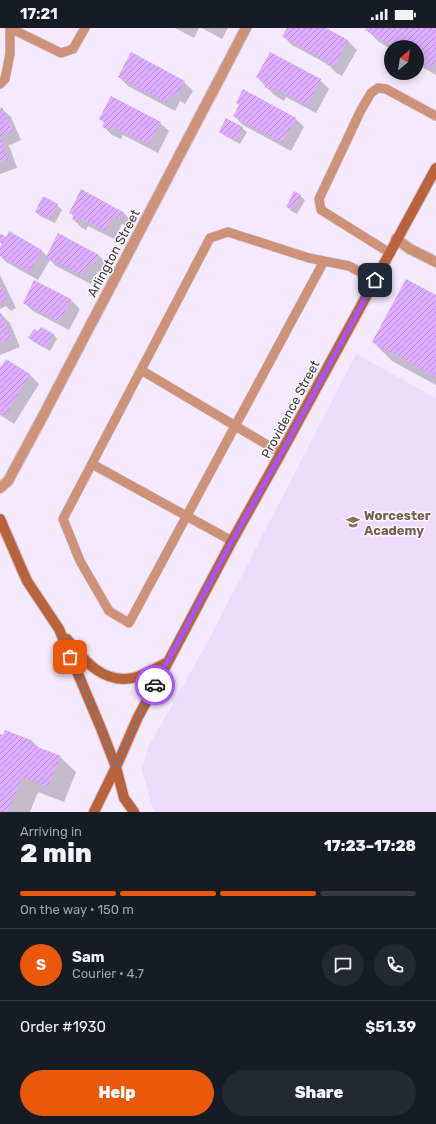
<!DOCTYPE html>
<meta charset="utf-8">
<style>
:root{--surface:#171b24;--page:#242831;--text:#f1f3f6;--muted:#9ea1a6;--line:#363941;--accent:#ea580c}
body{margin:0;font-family:Rubik,sans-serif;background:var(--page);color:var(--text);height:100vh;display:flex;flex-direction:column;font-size:15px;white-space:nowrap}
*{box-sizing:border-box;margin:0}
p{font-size:13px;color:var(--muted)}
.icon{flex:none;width:22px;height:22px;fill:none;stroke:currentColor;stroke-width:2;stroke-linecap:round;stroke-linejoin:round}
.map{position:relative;height:784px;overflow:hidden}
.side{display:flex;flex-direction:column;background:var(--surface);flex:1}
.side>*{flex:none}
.needle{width:26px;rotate:30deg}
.controls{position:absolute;left:384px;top:12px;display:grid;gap:8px}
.controls a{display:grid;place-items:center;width:40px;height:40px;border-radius:50%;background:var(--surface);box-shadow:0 2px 10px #0003;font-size:20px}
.pin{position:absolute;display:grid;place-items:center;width:34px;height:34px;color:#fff;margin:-17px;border-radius:8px;box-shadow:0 2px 6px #0006}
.courier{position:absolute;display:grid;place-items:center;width:40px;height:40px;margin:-20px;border:3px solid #a855f7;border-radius:50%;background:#fff;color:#222;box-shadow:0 1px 5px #0007}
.headline em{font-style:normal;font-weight:800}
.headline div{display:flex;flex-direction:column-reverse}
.headline{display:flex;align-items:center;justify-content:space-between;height:68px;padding:0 20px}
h1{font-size:26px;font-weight:800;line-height:30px}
.bar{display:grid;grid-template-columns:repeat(4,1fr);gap:6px 4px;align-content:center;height:48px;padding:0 20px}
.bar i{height:5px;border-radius:3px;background:var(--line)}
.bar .active{background:var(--accent)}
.bar p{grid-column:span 4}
.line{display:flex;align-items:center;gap:10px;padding:0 20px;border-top:1px solid var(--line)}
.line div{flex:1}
.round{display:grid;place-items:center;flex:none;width:42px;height:42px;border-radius:21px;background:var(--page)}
.action{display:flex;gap:8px;margin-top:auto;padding:8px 20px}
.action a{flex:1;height:46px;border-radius:24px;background:var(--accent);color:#fff;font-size:16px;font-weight:800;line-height:46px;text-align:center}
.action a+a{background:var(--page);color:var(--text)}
.status{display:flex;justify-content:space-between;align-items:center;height:28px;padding:0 20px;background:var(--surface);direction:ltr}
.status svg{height:11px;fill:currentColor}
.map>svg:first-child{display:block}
.built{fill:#eddbfb}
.shadow{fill:#0003}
.building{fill:url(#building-hatch)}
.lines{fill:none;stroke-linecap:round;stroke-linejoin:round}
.lane-casing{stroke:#cfc5d8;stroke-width:10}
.street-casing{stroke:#cfc5d8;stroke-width:12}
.secondary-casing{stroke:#cfc5d8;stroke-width:12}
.lane{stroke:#cd9278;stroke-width:9}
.street{stroke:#cd9278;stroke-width:10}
.secondary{stroke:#b8633a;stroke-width:10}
.done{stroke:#7d7583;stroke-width:4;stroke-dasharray:0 7.2}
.route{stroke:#a855f7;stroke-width:5}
.labels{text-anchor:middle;stroke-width:3;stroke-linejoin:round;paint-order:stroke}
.street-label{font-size:13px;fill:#3d3642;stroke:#fbfbfb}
.education-label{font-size:13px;font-weight:bold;fill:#785e54;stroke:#fbfbfb;text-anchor:start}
</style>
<div class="status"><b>17:21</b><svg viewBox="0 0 49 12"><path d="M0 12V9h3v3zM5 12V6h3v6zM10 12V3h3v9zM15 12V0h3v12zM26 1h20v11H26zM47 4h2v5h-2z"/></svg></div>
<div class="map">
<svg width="436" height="784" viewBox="0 0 436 784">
<defs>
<pattern id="building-hatch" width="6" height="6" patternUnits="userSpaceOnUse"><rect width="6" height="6" fill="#ddaeff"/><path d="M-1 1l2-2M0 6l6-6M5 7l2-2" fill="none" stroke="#b48ed0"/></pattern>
</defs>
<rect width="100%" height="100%" fill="#f4e9fd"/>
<path class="built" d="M356,326L436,370V784H155L153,781L142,742L148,719L206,617Z"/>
<path class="shadow" d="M175,0H199L194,10Z
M202,0H228L222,11Z
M288,0H324L348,13L357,22L342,48L336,45L329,37L292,17L283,8Z
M367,0H436V47L417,36V19H391V21L379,14L367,2Z
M119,49L184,54L193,63L185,76L180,73L175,83L128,58Z
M257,49L320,52L329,61L316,85L286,69L284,73L274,67Z
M2,81L11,89L21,112L8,118L10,120L17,140L0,146V82Z
M234,88L295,90L304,99L291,123L243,97Z
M100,91L160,95L169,103L158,125L123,107L121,111L112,107L103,98L105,95Z
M242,100L247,104L240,116L225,108L220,104Z
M294,165L300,168L305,172L297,186L291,183L287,178Z
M43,170L57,177L62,182L55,195L40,188L36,184Z
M70,184H123L131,193L128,199L122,196L114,211L88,198L86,202L82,200L73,191L74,189Z
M58,207L99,228L108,236L103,246L98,243L91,256L56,238L50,232L38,252L6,234L0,228V221L2,216L0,214V209L41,222L47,228Z
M0,247L16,280L11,283L6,278L0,281Z
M35,253L71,272L80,281L69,302L33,283L24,275Z
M436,268V357L392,333L373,314Z
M0,286H1L10,295L20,319L0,327Z
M53,306L57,311L50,323L34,314L30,310Z
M6,332L30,347L39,356L14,396L0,387V342Z
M0,707L31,712L39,720L60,729L76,744L64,774L38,764L30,784H0Z"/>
<path class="building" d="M287,0H326L348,12L333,40L326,36L328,34L282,8Z
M366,0H436V33L432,40L417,32V19H395L365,2Z
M131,24L185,53L176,68L171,65L166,75L118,49Z
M270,24L321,51L307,77L277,61L275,64L264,59L266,55L256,49Z
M243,61L296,90L282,115L233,88L239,77L236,75Z
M111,68L161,94L149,117L114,99L112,103L102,99L104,94L99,91Z
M2,79L13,103L0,108V80Z
M226,90L243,99L236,113L219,104Z
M0,110H1L9,131L0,135Z
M81,161L123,184L119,191L113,188L105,203L79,190L77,194L72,191L74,187L69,185Z
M294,163L301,167L293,182L286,179Z
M43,168L58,176L50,191L35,184Z
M9,203L42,222L29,244L0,228V219L2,216L0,214V207L1,206L6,209Z
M58,205L99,227L94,238L89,235L82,248L46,229Z
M406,251L436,267V349L372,314Z
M34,252L71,271L60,294L23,275Z
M0,255L7,271L1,275L0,272Z
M0,285H1L12,310L0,315Z
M41,299L54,306L46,320L28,310L34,301L38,303Z
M6,331L30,346L5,388L0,385V340Z
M5,702L31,712L30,716L61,728L48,759L22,749L8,784H0V706L3,707Z"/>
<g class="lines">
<g class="lane-casing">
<path id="lane" d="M10,0L61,25L73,21L85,0
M0,56L5,51L10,26V0
M390,225L321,182L319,171L361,82L371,65L378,60L386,61L436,88
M324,233L129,595L109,583L80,533L63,491L210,210L228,204L309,230L349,238L375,252
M141,342L281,425
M92,436L232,513"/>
</g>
<g class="street-casing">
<path id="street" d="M396,211L410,221L436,234
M0,460L8,453L44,386L246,0"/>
</g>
<g class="secondary-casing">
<path id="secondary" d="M0,491L27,553L59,601L100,698L116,739L124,770L134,784
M67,611C85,634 105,658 137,649C148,645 158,639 168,634
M94,784L116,739L138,689L168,634L232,513L281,425L436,140"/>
</g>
<use href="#lane" class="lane"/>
<use href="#street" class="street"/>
<use href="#secondary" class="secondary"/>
</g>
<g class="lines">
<path class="done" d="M70,629L100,698L116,739L138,689L155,657"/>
<path class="route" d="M155,657L232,513L281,426L375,252"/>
</g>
<defs>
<g id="school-bare" transform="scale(1.08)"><path d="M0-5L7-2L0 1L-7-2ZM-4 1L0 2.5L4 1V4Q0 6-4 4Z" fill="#8d6e63" stroke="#fbfbfb" stroke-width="2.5" paint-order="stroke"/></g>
</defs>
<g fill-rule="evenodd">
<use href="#school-bare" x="353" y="494"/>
</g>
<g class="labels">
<g class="street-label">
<text transform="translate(113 225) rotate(-62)" y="5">Arlington Street</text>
<text transform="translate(290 381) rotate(-62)" y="5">Providence Street</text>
</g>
<g class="education-label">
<text x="364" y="492">Worcester<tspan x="364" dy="15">Academy</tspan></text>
</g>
</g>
</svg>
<div class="controls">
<a><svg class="needle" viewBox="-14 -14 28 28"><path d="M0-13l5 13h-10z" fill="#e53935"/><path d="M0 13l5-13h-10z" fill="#9ea1a6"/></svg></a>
</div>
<div class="pin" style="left:70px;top:629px;background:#ea580c"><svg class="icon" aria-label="bag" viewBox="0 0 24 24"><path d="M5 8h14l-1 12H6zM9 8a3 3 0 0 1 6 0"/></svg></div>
<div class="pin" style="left:375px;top:252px;background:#1f2937"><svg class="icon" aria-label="home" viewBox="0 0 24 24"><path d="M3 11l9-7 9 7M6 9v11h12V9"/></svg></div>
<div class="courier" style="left:155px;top:657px"><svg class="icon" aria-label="car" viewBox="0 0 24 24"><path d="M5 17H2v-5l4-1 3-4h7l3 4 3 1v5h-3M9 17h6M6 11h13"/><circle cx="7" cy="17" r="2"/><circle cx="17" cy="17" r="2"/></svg></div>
</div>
<section class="side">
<div class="headline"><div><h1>2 min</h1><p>Arriving in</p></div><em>17:23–17:28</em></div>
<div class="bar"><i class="active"></i><i class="active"></i><i class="active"></i><i></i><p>On the way · 150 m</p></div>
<div class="line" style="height:72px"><b class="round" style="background:var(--accent);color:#fff">S</b><div><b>Sam</b><p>Courier · 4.7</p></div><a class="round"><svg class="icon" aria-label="chat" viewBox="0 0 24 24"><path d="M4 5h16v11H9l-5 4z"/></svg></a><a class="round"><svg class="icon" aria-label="phone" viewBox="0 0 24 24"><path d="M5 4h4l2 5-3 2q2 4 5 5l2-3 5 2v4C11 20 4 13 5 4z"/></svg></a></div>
<div class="line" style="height:52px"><div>Order #1930</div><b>$51.39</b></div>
<div class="action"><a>Help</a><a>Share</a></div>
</section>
